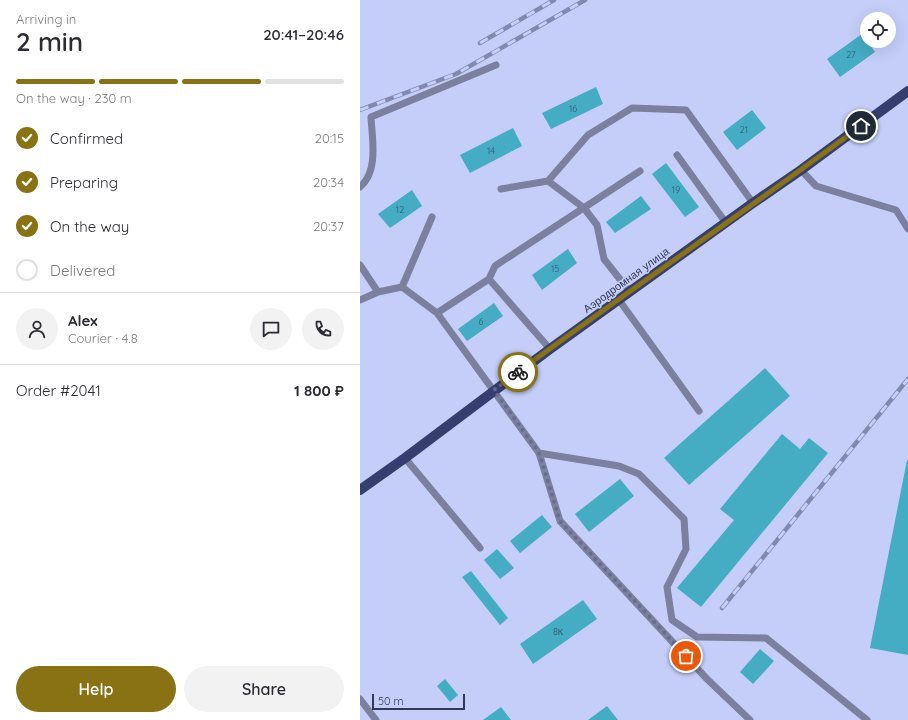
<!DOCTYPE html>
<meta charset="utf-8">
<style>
:root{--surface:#fff;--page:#f2f2f3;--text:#2b2b33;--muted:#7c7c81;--line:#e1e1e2;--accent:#887213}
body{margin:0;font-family:Quicksand,sans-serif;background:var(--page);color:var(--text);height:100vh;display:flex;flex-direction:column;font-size:15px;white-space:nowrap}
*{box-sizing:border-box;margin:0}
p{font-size:13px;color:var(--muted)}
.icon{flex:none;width:22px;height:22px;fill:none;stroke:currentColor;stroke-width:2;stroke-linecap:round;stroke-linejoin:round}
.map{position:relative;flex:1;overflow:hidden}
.drawer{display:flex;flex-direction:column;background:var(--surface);width:360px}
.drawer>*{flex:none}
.tools{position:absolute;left:500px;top:12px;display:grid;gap:8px}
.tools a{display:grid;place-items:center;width:36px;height:36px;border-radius:50%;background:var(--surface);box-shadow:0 4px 16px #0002;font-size:20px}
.scale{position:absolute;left:12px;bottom:10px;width:93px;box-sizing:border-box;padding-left:4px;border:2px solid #333955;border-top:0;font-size:11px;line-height:14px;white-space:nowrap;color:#333955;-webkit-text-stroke:3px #c4cef9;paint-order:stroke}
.pin{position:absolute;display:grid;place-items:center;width:34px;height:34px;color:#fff;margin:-17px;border:2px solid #fff;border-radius:50%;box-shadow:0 1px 4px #0007}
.courier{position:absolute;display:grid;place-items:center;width:40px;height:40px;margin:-20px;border:3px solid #887213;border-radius:50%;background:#fff;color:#222;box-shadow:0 1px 5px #0007}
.summary em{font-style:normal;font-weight:600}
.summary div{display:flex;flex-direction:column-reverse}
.summary{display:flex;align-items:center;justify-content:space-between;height:68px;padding:0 16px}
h1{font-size:26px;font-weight:600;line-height:30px}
.bar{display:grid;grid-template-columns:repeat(4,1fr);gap:6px 4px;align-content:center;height:48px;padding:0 16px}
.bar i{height:5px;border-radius:3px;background:var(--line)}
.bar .on{background:var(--accent)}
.bar p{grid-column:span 4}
.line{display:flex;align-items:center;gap:10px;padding:0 16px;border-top:1px solid var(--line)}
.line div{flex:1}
.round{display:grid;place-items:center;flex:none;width:42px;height:42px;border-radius:21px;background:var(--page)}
ol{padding:0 16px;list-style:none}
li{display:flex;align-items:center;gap:12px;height:44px}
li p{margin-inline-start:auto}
li .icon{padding:4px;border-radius:50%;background:var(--accent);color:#fff;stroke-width:4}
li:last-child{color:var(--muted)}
li i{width:22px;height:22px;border:2px solid var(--line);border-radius:50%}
.primary-button{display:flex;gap:8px;margin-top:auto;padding:8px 16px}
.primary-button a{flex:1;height:46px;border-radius:24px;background:var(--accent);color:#fff;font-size:16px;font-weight:600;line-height:46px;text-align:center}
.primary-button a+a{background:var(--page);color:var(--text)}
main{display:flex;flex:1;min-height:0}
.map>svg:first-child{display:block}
.building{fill:#44acc3}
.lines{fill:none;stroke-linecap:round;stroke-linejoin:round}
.service{stroke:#7a809d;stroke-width:7}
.primary{stroke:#363e6f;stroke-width:10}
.rail-casing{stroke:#8189ad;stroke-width:4.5}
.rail{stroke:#c4cef9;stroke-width:3;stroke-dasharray:9;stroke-linecap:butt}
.done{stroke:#666d8e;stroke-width:4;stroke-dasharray:0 7.2}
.route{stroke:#887213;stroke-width:5}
.labels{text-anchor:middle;stroke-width:3;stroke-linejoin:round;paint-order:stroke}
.number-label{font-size:9px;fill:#375670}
.street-label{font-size:11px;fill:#333955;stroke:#c4cef9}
</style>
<main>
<section class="drawer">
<div class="summary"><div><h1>2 min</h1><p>Arriving in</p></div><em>20:41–20:46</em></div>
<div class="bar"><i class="on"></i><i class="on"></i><i class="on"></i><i></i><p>On the way · 230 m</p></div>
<ol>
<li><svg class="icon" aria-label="check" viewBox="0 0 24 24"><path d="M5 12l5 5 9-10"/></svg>Confirmed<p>20:15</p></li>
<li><svg class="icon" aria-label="check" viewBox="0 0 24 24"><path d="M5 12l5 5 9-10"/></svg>Preparing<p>20:34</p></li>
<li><svg class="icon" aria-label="check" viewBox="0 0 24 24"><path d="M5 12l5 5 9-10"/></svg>On the way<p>20:37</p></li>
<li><i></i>Delivered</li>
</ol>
<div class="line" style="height:72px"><a class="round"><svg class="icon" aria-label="person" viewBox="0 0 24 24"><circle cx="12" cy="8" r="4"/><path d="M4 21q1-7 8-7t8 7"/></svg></a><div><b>Alex</b><p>Courier · 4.8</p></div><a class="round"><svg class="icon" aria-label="chat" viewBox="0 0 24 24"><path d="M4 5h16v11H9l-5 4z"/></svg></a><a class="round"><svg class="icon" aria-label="phone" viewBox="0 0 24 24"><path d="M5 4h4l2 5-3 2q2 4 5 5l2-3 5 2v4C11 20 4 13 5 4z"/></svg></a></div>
<div class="line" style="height:52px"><div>Order #2041</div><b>1 800 ₽</b></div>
<div class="primary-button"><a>Help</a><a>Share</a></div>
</section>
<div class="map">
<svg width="548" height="720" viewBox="0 0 548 720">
<rect width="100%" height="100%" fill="#c4cef9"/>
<path class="building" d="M502,34L515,52L480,77L467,59Z
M236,87L243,104L191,129L182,113Z
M392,110L406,128L377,150L363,132Z
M153,128L162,146L110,173L100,155Z
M306,163L339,207L325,217L292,174Z
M52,190L62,206L30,228L18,214Z
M281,196L291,209L255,233L246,222Z
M208,249L217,263L182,290L172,275Z
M134,303L143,316L107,341L98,329Z
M405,368L430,396L329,485L304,458Z
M422,434L440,449L449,438L468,453L341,607L317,588L374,520L360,509Z
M547,460H548V655L510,648Z
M260,479L274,496L229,532L215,514Z
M182,515L192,527L160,553L150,541Z
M137,549L154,568L140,579L124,560Z
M111,571L148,618L140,625L102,577Z
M223,600L237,619L173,664L160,644Z
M400,649L414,661L393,684L380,672Z
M85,679L98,695L90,702L77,686Z
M247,706L258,720H228Z
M141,707L151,720H123Z"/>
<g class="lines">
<path class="service" d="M317,155L366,223
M441,170L456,186L536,210L548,229
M188,181L228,135L272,108L326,110L393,203
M0,187C19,171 12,139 11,117L136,65
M141,189L188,181L224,208L237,225L244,259L270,292
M0,265L18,292L42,287L77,313L179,453L200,521L347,679L390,720
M42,287L72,217
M0,300L18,292
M259,300L339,411
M77,313L129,279
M190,349L129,279L135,266L280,171
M179,453L259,466L279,474L324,519L326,549L307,587L312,620L337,637L406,638L507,720
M45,458L120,548
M0,699L16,720"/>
<path class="primary" d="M0,490L45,458L190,349L393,203L441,170L548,91"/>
<g class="rail-casing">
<path id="rail" d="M120,43L194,0
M0,110L96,74L225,0
M362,608L548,379"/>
</g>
<use href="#rail" class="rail"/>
</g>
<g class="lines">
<path class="done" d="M158,372L134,390L179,453L200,521L326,656"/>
<path class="route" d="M158,372C271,289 387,210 501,126"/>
</g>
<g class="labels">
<g class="number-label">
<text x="491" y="58">27</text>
<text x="213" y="112">16</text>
<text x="384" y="133">21</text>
<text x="131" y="154">14</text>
<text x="316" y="193">19</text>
<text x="40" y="213">12</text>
<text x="195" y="272">15</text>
<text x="121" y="325">6</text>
<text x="198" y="635">8К</text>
</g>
<g class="street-label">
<text transform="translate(266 280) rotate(-36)" y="4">Аэродромная улица</text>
</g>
</g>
</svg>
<div class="tools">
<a><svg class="icon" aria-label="locate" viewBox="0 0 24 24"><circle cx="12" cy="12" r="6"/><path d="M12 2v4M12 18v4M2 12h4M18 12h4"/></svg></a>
</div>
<div class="scale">50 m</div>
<div class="pin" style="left:326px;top:656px;background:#ea580c"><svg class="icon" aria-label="bag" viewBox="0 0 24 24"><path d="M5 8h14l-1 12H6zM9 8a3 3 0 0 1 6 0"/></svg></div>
<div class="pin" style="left:501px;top:126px;background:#1f2937"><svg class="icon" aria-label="home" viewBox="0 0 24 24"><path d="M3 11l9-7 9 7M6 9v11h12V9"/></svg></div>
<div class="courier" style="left:158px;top:372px"><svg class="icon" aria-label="bike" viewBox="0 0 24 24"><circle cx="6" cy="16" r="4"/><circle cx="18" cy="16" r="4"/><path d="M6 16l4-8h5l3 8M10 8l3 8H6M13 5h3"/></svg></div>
</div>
</main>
